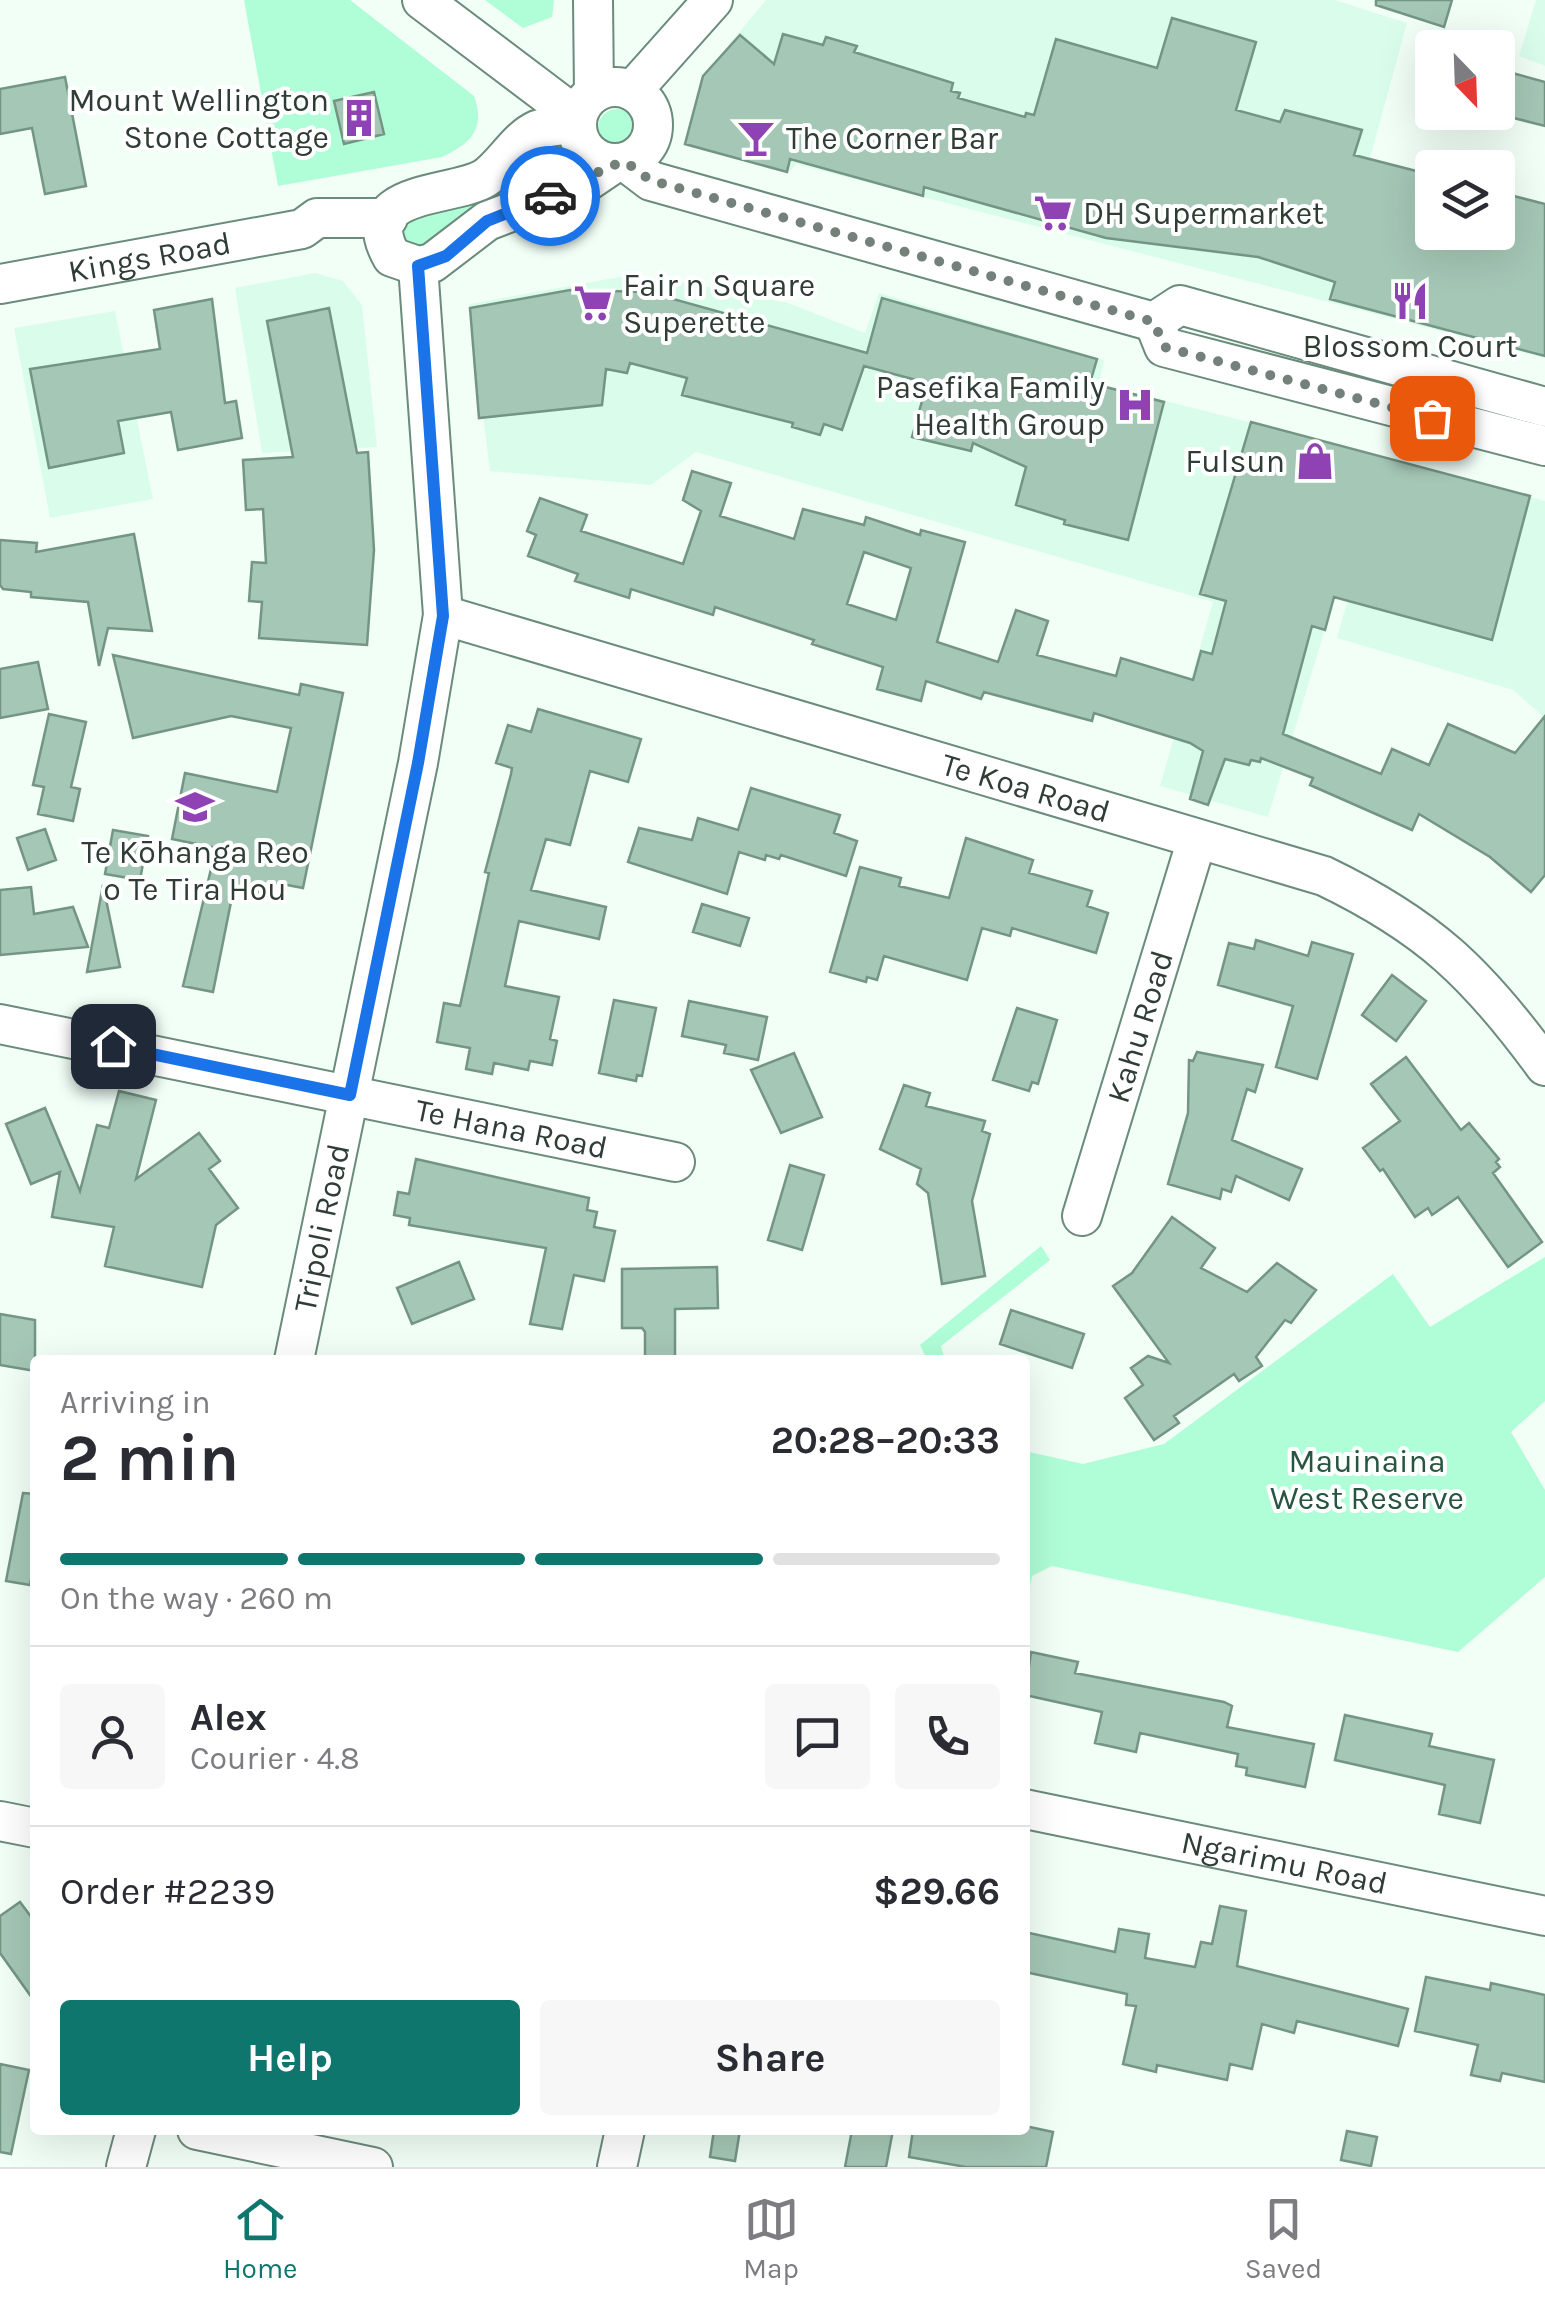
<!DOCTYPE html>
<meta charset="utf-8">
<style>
:root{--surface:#fff;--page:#f7f7f7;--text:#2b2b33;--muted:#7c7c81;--line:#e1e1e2;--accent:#0f766e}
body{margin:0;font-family:Karla,sans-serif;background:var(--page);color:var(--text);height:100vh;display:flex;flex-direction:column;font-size:38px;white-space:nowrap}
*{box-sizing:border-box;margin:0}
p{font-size:32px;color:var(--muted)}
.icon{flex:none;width:55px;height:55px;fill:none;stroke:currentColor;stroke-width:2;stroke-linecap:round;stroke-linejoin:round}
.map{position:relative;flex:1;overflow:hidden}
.details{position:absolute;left:30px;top:1355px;width:1000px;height:780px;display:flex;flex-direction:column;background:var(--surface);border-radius:10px;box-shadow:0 10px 40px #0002}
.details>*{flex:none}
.needle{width:65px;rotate:157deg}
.buttons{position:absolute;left:1415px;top:30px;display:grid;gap:20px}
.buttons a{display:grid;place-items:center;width:100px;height:100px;border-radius:10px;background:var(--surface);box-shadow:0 10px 40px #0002;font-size:50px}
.pin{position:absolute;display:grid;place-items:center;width:85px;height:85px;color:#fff;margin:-42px;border-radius:20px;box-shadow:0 5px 15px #0006}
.courier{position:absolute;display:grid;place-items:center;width:100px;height:100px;margin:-50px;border:8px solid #1a73e8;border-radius:50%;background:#fff;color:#222;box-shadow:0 2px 12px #0007}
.headline em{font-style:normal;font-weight:700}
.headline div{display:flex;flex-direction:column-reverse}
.headline{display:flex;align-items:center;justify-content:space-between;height:170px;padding:0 30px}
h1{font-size:65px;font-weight:700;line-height:75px}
.bar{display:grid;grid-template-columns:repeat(4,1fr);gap:15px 10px;align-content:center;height:120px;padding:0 30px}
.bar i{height:12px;border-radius:8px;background:var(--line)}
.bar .active{background:var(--accent)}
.bar p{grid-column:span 4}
.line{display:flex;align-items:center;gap:25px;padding:0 30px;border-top:2px solid var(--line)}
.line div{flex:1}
.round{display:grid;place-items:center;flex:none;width:105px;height:105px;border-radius:10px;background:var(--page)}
.cta{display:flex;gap:20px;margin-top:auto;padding:20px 30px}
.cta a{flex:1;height:115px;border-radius:10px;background:var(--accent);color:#fff;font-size:40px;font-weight:700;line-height:115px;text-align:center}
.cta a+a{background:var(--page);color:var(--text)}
.tabs{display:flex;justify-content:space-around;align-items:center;height:140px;border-top:2px solid var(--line);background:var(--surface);font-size:28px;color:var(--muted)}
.tabs a{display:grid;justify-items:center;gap:5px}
.tabs .active{color:var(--accent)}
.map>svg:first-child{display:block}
.built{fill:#dafdeb}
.green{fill:#b0fed8}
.building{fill:#a5c7b6;stroke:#749584;stroke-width:2.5;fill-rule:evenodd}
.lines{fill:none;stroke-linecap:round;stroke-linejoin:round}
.minor-casing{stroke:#6b8b7b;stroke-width:42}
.minor{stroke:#fff;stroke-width:38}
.done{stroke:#73817a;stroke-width:10;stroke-dasharray:0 18}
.route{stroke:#1a73e8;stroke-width:12}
.labels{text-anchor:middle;stroke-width:8;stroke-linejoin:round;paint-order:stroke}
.poi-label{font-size:32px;fill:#2f3d36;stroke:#fff;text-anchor:end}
.street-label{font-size:32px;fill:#2f3d36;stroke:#fff}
.park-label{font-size:32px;fill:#275541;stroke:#fff}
</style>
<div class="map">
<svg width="1545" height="2167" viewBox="0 0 1545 2167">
<rect width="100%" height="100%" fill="#f1fff7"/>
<path class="built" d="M766,0H1335L1407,23L1360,195L1432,216V232L1545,234V358L796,164L791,171L684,144L703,76Z
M1536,0H1545V66L1519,56Z
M315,273L343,281L362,305L377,447L262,453L235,288Z
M620,277L667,279L788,303L865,333L879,293L1104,360L1099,384L1378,455L1268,817L1160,786L1213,602L696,452L651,485L490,471L469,304Z
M115,311L153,499L50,518L14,328Z
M1388,457L1545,501V718L1513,690L1337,638Z"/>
<path class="green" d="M244,0H350L474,96C486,128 471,144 442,157L278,186Z
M485,0H554L552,17L523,28Z
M598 128a19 19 0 1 1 38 0a19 19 0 1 1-38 0Z
M549,142L581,168L418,248L406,244L400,232L408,220L505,181Z
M1041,1246L1050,1260L941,1346L945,1360H927L920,1345Z
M1545,1257V1401L1511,1432L1545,1490V1577L1458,1652L1052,1566L1032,1576L1025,1611V1451L1083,1464L1164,1444L1393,1274L1430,1327Z"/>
<path class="building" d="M1376,0H1452L1444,27L1376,5Z
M1172,18L1256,42L1236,110L1280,122L1285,110L1362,130L1354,155L1432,175V232H1498V192L1545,204V356L1330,299L1335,282L1258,257L1106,238L924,187L923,196L790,159L787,172L685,144L703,76L740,35L774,64L783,34L823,45L826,37L857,46L854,52L953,83L951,91L960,93L958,98L1025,117L1026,113L1034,115L1056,39L1157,68Z
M1498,69L1545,82V126L1498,114Z
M65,77L86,186L45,194L32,128L0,134V89Z
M374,92L384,134L344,144L334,101Z
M570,290L648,292L867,353L882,298L1097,359L1090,383L1164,402L1128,540L1064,524L1065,520L1016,505L1026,467L973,443L971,451L912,437L927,383L864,366L842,430L824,424L820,435L792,427L793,423L682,395L687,378L630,363L627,373L606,369L602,405L479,418L470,308Z
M212,299L225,403L236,401L242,438L178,450L171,412L118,421L124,453L49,468L30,369L160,349L154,310Z
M329,308L357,453L368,452L374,550L367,645L259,638L262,602L249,601L252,562L266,563L263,509L246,510L243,460L293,457L267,321Z
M1251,422L1530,496L1492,640L1334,597L1325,630L1312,626L1283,734L1381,774L1392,749L1429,765L1448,724L1515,753L1545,716V875L1531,892L1490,857L1419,814L1412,830L1310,785L1313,778L1261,758L1260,762L1251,760L1249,765L1225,759L1208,805L1190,799L1203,751L1190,743L1094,713L1092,721L984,692L981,699L926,681L921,701L877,689L883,667L812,644L814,640L715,607L713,615L631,589L629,598L575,581L578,574L528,556L536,535L527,531L540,498L587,515L581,531L683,564L701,511L683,500L692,471L731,483L720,516L794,539L803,509L864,525L866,517L920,535L921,530L965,542L937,642L998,662L1016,610L1048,621L1037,655L1116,676L1121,658L1193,680L1201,651L1212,654L1226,601L1200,594ZM864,552L911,568L896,620L847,604Z
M134,534L152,631L108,628L99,666L88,602L31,597V592L3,589L0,585V540L37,543L36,552Z
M113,655L299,695L301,684L343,693L303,888L271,882L268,898L233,892L213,992L183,986L216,848L172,839L185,773L277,792L291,728L231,716L133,738Z
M38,662L48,709L0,718V669Z
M538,709L641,739L628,782L590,771L570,845L546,839L531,890L606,907L599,939L519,921L505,986L559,997L550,1039L557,1041L552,1065L530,1061L528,1070L494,1063L492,1074L466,1069L470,1048L437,1042L444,1003L460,1006L489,873L485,872L511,774L512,768L496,763L508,725L531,732Z
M49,714L86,722L71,787L80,789L73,821L38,814L44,787L33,785Z
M751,788L840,815L834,833L857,841L846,876L781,855L779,859L766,855L765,860L739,852L727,894L628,862L639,828L692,840L698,818L738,830Z
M45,829L56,860L28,870L17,838Z
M113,830L148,836L140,880L105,874Z
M966,838L1033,860L1029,873L1092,891L1087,906L1108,913L1096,953L1012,928L1010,936L982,928L967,980L884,956L877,980L867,977L866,982L830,972L860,867L901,878L899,886L949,898Z
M103,885L120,967L87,972Z
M31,887L34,914L73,907L88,947L0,955V890Z
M702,904L749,918L740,946L693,932Z
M1256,940L1308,956L1312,942L1353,954L1317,1079L1276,1067L1293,1006L1218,985L1229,943L1254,949Z
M1392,975L1426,1001L1396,1041L1362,1015Z
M614,1000L656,1008L642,1076L637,1075L636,1081L599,1073Z
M689,1001L767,1017L758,1060L724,1053L726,1045L682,1036Z
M1017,1008L1057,1020L1038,1084L1032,1082L1029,1091L993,1080Z
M1197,1052L1263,1065L1255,1092L1247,1089L1232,1140L1302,1169L1289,1200L1236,1176L1231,1192L1222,1189L1220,1199L1168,1184L1188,1113L1189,1060L1193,1061Z
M794,1053L822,1117L781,1133L751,1070Z
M1406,1057L1461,1130L1469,1123L1499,1159L1496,1162L1500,1167L1493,1173L1542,1242L1508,1267L1458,1197L1432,1215L1428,1208L1415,1217L1383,1169L1380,1171L1363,1148L1400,1121L1371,1084Z
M904,1085L930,1093L926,1106L985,1121L982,1131L990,1134L972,1201L985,1276L942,1284L928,1193L917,1184L921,1169L880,1149Z
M119,1091L156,1100L136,1179L199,1133L220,1161L209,1169L238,1208L216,1225L202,1287L105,1266L114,1227L52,1217L60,1172L31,1184L6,1124L45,1108L80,1191L97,1125L109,1128Z
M416,1159L589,1198L587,1210L597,1212L594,1227L615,1231L604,1281L574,1275L562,1329L530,1324L546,1248L409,1225L410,1218L394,1215L398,1192L409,1194Z
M790,1165L824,1175L802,1250L768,1240Z
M1172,1217L1215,1248L1201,1268L1247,1292L1277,1263L1316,1290L1291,1323L1285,1320L1256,1357L1262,1366L1239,1381L1234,1374L1174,1416L1179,1423L1154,1440L1125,1398L1143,1385L1131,1368L1148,1356L1169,1363L1113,1286L1132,1273Z
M459,1262L474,1299L412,1324L397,1288Z
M717,1267L718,1308L675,1309V1360H645V1332L642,1328H622V1269Z
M1011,1310L1084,1334L1072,1368L1000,1344Z
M0,1314L35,1320V1371L0,1365Z
M23,1493L35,1494V1558L30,1585L6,1581Z
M1031,1652L1078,1662L1075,1673L1224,1702L1232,1706L1227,1727L1314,1744L1305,1787L1246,1775L1247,1768L1236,1766L1238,1754L1140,1733L1136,1752L1095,1743L1102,1712L1025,1695Z
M1345,1715L1432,1734L1429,1746L1494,1760L1480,1823L1439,1814L1445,1785L1335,1760Z
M20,1902L35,1922V2002L0,1953V1916Z
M1220,1906L1246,1911L1237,1966L1408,2009L1398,2046L1297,2021L1294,2033L1262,2024L1252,2069L1230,2064L1227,2080L1157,2065L1156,2072L1123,2064L1136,2006L1126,2005L1127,1994L1025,1972V1932L1115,1952L1119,1929L1149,1934L1145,1958L1195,1967L1201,1942L1212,1944Z
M1426,1977L1490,1990L1491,1983L1545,1995V2082L1502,2073L1500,2081L1471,2075L1478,2045L1415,2031Z
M0,2064L29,2070L11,2154L0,2152Z
M1025,2126L1053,2132L1046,2167H966L909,2157L913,2130H1025Z
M714,2130H740L735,2161L710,2157Z
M852,2130H893L886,2167H845Z
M1347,2131L1377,2137L1371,2166L1341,2160Z"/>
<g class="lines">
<g class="minor-casing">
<g id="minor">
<path d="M422,0L577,117"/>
<path d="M593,0L594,93"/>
<circle cx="615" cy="125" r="38"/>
<path d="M632,91L713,0"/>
<path d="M576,123C564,125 549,126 537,130C517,139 503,166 485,178C452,198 353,189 392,257L418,266L432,263L487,221L582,185L613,164"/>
<path d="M626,162L651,181L1154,322L1180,305L1545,407"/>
<path id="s1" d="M0,284L302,229L317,218H388"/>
<path d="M1154,322L1164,347L1545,446"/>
<path id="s2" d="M443,615L1324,876C1428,926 1477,973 1545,1066"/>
<path id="s3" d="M0,1024L675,1162"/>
<path id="s4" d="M1082,1216L1197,839"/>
<path id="s5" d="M294,1360L418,763L443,615L418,266"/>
<path id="s6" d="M1025,1809L1545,1916"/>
<path d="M0,1821L35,1828"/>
<path d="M197,2130L373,2167"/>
<path d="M126,2167L136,2130"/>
<path d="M617,2167L625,2130"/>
</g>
</g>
<use href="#minor" class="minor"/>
</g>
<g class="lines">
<path class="done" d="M550,196C574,188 604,165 626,162L650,180L1154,322L1164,347L1432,418"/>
<path class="route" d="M113,1046L350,1095L418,763L443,616L418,266L446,256L487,221L550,196"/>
</g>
<defs>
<g id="building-bare" transform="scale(3)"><path d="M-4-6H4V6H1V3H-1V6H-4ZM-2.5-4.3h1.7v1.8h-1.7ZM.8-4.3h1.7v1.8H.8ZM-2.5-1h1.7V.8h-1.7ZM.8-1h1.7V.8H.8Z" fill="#8f42b3" stroke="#fff" stroke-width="2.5" paint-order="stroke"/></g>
<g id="bar-bare" transform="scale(3)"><path d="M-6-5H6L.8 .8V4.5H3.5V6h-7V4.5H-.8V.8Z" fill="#8f42b3" stroke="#fff" stroke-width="2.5" paint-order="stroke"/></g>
<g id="supermarket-bare" transform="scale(3)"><path d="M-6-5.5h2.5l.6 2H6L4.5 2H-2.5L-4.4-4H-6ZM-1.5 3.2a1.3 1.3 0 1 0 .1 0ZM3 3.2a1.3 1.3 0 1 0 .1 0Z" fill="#8f42b3" stroke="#fff" stroke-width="2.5" paint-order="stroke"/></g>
<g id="restaurant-bare" transform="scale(3)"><path d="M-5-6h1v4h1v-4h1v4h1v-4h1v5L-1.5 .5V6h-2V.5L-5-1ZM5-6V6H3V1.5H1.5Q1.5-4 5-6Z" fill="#8f42b3" stroke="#fff" stroke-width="2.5" paint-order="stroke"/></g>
<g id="hospital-bare" transform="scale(3)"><path d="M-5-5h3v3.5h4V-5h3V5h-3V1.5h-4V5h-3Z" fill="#8f42b3" stroke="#fff" stroke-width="2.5" paint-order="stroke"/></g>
<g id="shop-bare" transform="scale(3)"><path d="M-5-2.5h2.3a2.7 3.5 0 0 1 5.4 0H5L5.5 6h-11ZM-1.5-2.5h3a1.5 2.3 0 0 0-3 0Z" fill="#8f42b3" stroke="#fff" stroke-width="2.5" paint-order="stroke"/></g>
<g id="school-bare" transform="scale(3)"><path d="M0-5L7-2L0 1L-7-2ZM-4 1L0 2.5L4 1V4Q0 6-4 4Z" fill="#8f42b3" stroke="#fff" stroke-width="2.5" paint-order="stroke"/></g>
</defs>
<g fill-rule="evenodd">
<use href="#building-bare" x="359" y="118"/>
<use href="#bar-bare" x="756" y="138"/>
<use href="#supermarket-bare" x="1053" y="213"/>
<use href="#restaurant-bare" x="1410" y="301"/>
<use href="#supermarket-bare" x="593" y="303"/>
<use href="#hospital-bare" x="1135" y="405"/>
<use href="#shop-bare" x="1315" y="461"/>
<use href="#school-bare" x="195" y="807"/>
</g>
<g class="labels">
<g class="poi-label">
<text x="329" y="111">Mount Wellington<tspan x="329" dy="37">Stone Cottage</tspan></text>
<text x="786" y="149" text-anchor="start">The Corner Bar</text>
<text x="1083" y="224" text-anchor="start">DH Supermarket</text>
<text x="623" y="296" text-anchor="start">Fair n Square<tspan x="623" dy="37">Superette</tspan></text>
<text x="1410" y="357" text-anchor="middle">Blossom Court</text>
<text x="1105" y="398">Pasefika Family<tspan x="1105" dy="37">Health Group</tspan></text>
<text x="1285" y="472">Fulsun</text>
<text x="195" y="863" text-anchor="middle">Te Kōhanga Reo<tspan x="195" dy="37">o Te Tira Hou</tspan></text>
</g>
<g class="street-label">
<text dy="11" stroke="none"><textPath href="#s1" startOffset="152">Kings Road</textPath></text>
<text dy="11" stroke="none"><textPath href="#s2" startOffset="608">Te Koa Road</textPath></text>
<text dy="11" stroke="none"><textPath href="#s4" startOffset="198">Kahu Road</textPath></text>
<text dy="11" stroke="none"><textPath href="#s3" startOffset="522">Te Hana Road</textPath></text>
<text dy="11" stroke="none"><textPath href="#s5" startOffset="135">Tripoli Road</textPath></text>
<text dy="11" stroke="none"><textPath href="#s6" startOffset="265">Ngarimu Road</textPath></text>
</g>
<g class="park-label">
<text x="1367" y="1472">Mauinaina<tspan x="1367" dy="37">West Reserve</tspan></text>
</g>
</g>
</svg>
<div class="buttons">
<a><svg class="needle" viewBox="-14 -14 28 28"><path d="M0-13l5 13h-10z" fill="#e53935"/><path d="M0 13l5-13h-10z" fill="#7c7c81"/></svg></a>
<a><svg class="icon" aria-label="layers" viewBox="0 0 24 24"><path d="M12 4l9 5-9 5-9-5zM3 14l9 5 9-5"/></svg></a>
</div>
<div class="pin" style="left:1432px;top:418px;background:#ea580c"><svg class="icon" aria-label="bag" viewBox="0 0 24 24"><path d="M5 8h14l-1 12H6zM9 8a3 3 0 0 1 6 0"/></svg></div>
<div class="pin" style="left:113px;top:1046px;background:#1f2937"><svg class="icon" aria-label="home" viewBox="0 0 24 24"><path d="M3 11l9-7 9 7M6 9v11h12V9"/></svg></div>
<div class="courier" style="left:550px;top:196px"><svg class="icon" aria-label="car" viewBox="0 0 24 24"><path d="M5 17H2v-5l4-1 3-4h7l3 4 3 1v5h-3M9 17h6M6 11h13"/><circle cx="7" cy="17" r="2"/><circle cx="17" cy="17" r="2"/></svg></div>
<section class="details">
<div class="headline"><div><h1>2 min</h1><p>Arriving in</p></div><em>20:28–20:33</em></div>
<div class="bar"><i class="active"></i><i class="active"></i><i class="active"></i><i></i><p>On the way · 260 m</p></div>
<div class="line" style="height:180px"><a class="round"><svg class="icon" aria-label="person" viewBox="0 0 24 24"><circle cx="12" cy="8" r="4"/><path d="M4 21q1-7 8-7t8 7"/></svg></a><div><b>Alex</b><p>Courier · 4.8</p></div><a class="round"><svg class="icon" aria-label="chat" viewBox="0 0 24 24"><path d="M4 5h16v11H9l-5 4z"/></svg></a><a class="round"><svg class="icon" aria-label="phone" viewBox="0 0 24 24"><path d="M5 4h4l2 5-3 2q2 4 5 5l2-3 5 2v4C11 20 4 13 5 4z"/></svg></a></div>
<div class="line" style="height:130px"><div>Order #2239</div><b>$29.66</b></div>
<div class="cta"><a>Help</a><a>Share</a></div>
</section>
</div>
<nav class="tabs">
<a class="active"><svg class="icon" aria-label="home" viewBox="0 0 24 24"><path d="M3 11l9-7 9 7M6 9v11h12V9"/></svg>Home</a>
<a><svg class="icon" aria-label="map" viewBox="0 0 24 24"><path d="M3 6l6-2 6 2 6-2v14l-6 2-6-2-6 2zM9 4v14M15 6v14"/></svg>Map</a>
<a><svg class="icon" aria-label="saved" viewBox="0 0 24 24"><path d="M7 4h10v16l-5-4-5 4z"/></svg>Saved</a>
</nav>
